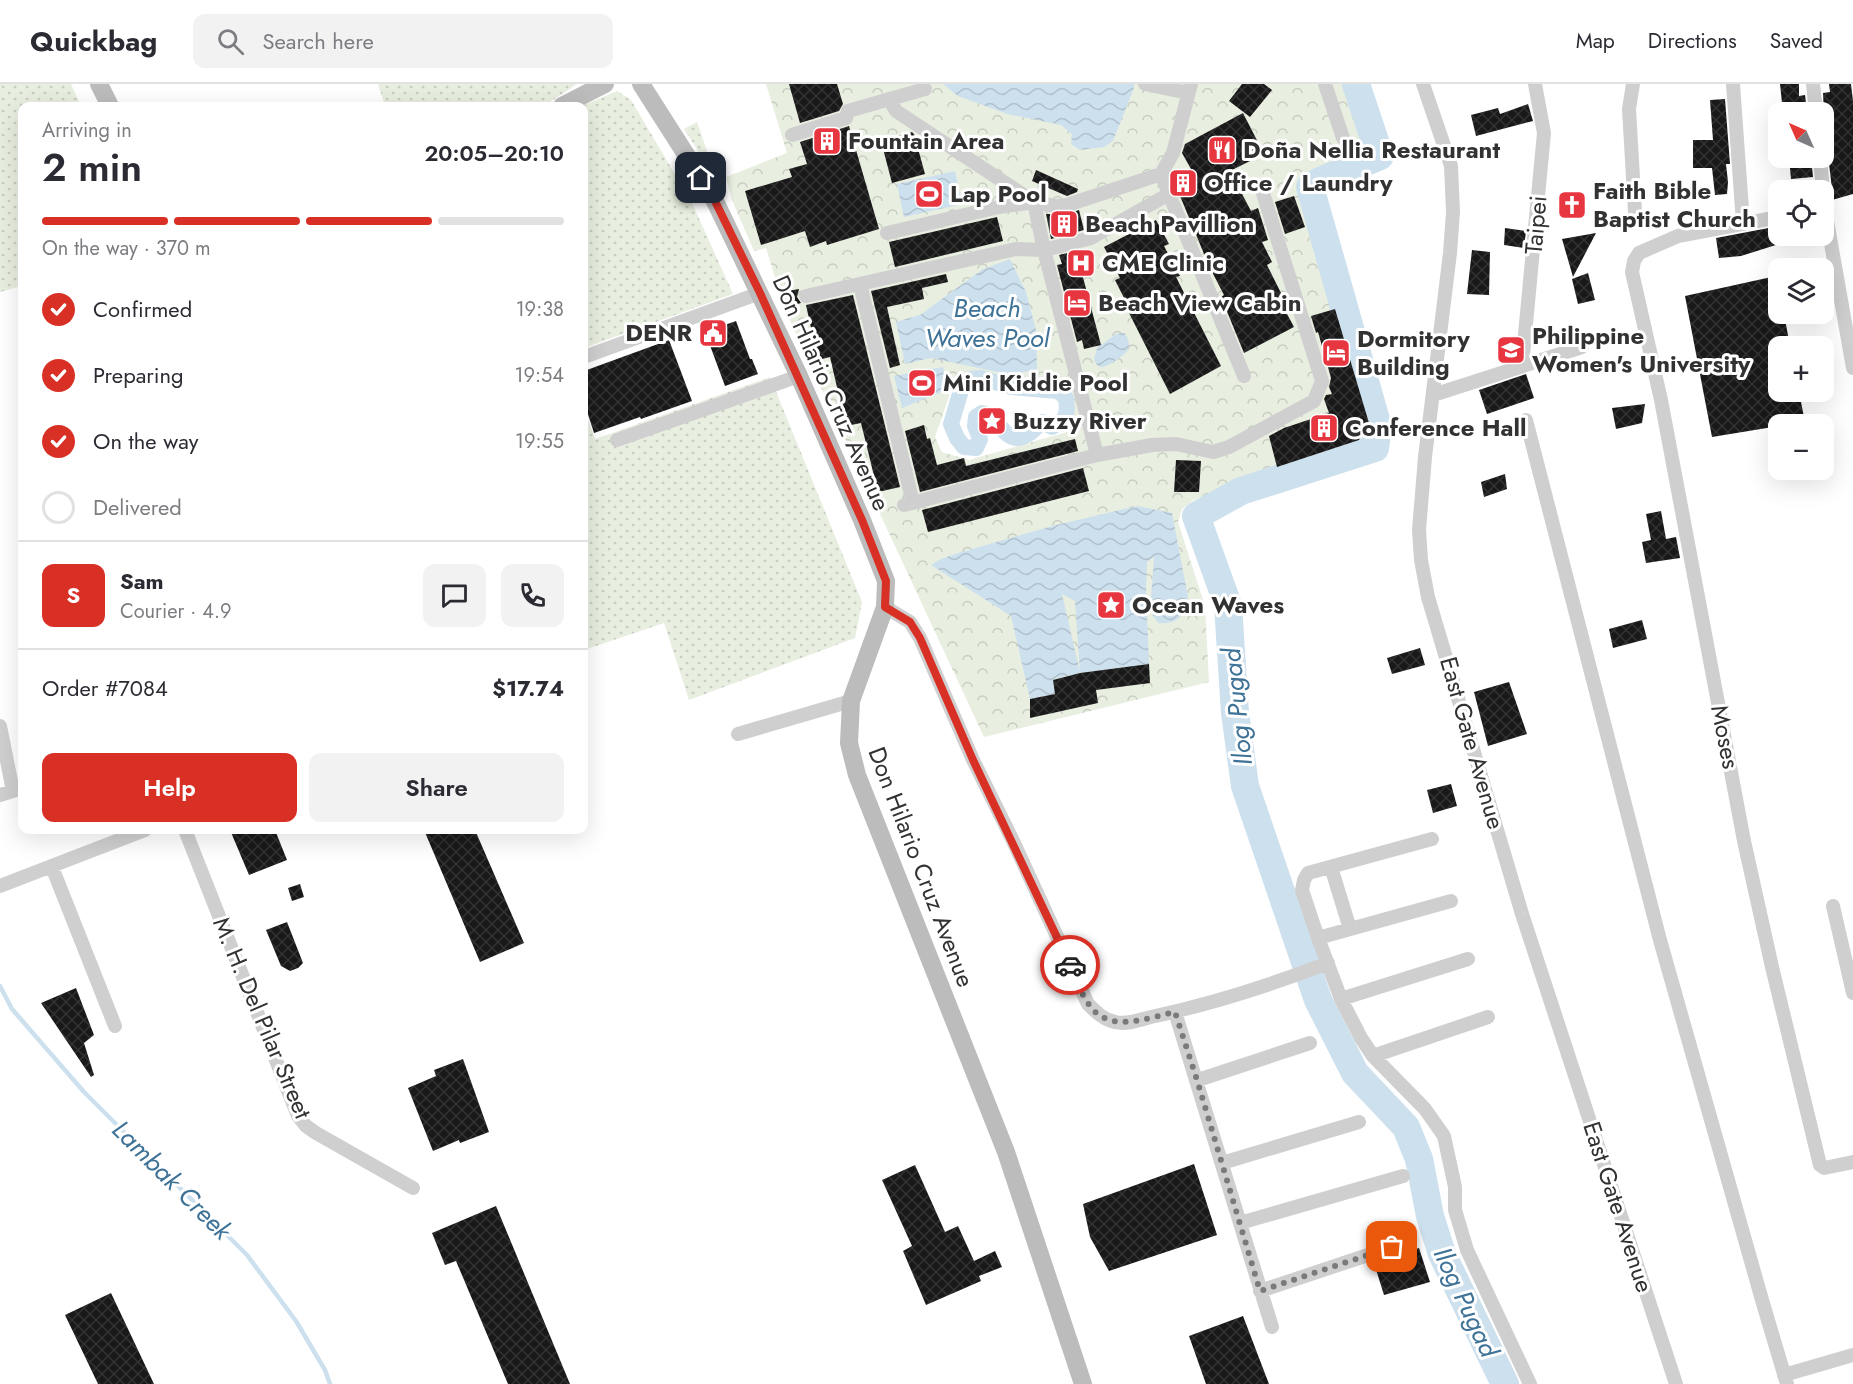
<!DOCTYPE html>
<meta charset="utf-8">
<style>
:root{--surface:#fff;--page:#f2f2f3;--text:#2b2b33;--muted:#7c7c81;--line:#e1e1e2;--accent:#d93025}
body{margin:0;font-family:Jost,sans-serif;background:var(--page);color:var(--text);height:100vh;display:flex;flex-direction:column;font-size:22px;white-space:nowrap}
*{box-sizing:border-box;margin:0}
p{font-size:20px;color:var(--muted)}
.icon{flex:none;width:33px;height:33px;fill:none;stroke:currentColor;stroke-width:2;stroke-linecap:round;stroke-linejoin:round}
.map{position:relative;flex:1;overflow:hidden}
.panel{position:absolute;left:18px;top:18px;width:570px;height:732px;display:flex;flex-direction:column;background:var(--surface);border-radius:12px;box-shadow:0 6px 24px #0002}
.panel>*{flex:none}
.needle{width:39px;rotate:315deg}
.fabs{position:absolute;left:1768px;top:18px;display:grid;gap:12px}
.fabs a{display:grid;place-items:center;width:66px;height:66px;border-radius:12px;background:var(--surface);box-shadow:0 6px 24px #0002;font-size:30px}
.pin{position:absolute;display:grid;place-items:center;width:51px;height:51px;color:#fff;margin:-26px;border-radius:12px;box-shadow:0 3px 9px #0006}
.courier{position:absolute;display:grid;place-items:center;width:60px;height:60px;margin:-30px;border:4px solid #d93025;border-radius:50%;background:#fff;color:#222;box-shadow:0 2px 8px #0007}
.summary em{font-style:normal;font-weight:600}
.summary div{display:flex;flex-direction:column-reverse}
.summary{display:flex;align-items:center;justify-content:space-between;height:102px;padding:0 24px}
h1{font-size:39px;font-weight:600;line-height:45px}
.bar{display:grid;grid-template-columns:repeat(4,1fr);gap:9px 6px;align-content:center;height:72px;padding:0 24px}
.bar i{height:8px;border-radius:4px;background:var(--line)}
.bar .selected{background:var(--accent)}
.bar p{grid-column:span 4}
.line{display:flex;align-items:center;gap:15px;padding:0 24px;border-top:2px solid var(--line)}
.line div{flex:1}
.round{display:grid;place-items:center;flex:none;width:63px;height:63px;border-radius:12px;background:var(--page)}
ol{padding:0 24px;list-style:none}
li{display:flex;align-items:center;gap:18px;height:66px}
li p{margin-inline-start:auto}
li .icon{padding:6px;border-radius:50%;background:var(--accent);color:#fff;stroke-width:4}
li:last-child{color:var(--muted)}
li i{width:33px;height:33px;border:3px solid var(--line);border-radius:50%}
.action{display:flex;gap:12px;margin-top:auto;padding:12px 24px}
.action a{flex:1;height:69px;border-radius:12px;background:var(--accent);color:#fff;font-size:24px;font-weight:600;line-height:69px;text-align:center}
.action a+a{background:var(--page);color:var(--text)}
header{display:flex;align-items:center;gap:36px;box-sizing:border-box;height:84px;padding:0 30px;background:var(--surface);border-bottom:2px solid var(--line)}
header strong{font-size:28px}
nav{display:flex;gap:33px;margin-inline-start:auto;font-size:21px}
.search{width:420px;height:54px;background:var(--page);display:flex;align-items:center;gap:15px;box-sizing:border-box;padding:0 21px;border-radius:12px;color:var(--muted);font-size:22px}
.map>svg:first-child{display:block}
.grass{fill:url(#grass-dots)}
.forest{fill:url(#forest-crowns);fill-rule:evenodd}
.water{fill:url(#water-waves);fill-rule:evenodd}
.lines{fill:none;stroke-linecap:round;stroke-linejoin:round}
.stream{stroke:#cde0ee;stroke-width:4.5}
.canal{stroke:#cde0ee;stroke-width:16}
.river{stroke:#cde0ee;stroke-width:28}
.building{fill:url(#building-cross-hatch)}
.street{stroke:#cfcfcf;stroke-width:14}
.secondary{stroke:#bcbcbc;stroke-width:18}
.done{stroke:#7a7a7a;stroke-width:6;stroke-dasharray:0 10.8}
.route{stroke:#d93025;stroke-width:8}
.labels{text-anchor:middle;stroke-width:6;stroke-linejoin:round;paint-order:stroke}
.poi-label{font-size:24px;font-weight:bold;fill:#323232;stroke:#fff;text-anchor:start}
.street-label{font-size:24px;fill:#323232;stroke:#fff}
.water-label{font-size:26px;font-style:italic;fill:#3e7296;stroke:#fff}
</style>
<header>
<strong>Quickbag</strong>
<div class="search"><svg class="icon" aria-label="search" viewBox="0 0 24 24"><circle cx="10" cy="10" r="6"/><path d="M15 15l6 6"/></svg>Search here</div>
<nav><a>Map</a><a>Directions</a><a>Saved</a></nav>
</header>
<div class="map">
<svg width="1853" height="1300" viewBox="0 0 1853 1300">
<defs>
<pattern id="grass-dots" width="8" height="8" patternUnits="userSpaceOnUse" patternTransform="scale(1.5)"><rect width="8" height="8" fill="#e8eee0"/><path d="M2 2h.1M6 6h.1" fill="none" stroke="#c7cdc1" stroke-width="1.8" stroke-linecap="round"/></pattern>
<pattern id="forest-crowns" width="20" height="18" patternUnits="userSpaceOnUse" patternTransform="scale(1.5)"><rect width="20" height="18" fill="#e8eee0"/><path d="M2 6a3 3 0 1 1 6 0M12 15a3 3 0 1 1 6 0" fill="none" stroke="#c7cdc1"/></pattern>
<pattern id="water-waves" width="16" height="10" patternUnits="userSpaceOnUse" patternTransform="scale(1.5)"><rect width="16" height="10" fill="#cde0ee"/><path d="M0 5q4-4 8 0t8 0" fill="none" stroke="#b0c1cd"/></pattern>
<pattern id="building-cross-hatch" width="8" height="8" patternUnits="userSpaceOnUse" patternTransform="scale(1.5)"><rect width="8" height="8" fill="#191919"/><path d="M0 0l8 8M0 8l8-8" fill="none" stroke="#323232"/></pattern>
</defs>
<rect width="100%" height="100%" fill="#fff"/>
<path class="grass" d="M0,0H71L81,22H22V218L18,203L0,208Z
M378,0H577L544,22H385Z
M617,7L631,16L692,119L733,210L584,264L582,22Z
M697,38L717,96L684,45Z
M770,293L862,518L855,554L689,616L664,539L584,566V325L595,355Z"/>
<path class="forest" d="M766,0H1351L1372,57L1368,71L1312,91L1303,97L1301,105L1371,340L1362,356L1194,416L1182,425L1178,438L1205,522L1209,598L984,653L785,226L766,164L754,167L732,116L726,93L787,69ZM966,290L1012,301L1065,305L1074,346L969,376L942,368L935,353L955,295Z"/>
<path class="water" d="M943,0H1134V4L1113,57L1104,63L1080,66L1071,60L1072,50L1061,41L1007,30L958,12Z
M955,87L962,120L904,133L897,100Z
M1010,175L1026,208L1036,246L1037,285L1012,291L931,274L905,280L896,238L920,231L983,185Z
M1124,249C1128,253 1131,261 1127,267C1124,272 1106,284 1101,283C1097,282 1096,279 1094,276L1097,264L1116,250Z
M943,283L949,305L902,324L894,292Z
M1137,422L1172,429L1188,513C1184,532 1178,541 1158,539L1150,527L1154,473L1147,478L1146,504L1149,580L1080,589L1054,595L1055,610L1030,615L1011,532L931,481L941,475L955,470L1052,442ZM1062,510L1075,517L1080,588Z"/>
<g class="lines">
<path class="stream" d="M0,902L12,925L84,1008L247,1171L296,1237L325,1286L330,1300"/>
<path class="canal" d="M981,294L1012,303L1058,307L1066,314C1068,330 1067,336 1052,343L1043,338C1037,341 1034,347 1028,350C1005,365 1001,333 982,329L976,333L975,342L980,355L976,364L964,363L957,354L951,340L962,303L970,295Z"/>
<path class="river" d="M1356,0L1380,72L1320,97L1310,103L1378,343L1375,364L1241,407L1196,432L1228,521L1235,629L1245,702L1318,916L1355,989L1406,1043L1419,1075L1430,1132L1442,1170L1505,1300"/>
</g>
<path class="building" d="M789,0H837L843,20L839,27L800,39Z
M1242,0H1264L1272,6L1250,33L1229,17Z
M1780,0H1799V12L1805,11L1807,27L1783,28Z
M1829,0H1851L1853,17V110L1832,116L1829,113L1832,105L1828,71L1831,70L1824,31L1823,9L1830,8Z
M1725,15L1730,80H1726L1728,98L1727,110L1715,111L1712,84H1693V56H1713L1710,16Z
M1528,20L1533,37L1476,52L1471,31L1498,24L1500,30Z
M1243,29L1264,70L1230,87L1251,127L1258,124L1268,156L1262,158L1272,178L1267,181L1282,211L1278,213L1294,243L1244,269L1221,213L1224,211L1209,182L1173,95L1191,85L1182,69L1185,60Z
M849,42L879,145L827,161L826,157L810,163L805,147L761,161L745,107L792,93L789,85L807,80L800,58Z
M912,48L914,50L925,90L892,99L881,57Z
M1789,74H1811L1813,93L1791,95Z
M1036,86L1078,105L1077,108L1067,112L1032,97Z
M1294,112L1305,143L1285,150L1275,118Z
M1079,126L1084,146L1051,155L1046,130H1068Z
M997,133L1003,157L895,183L889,158Z
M1156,136L1169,160L1164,162L1180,192L1176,193L1221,282L1170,310L1127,225L1129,224L1115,196L1120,194L1104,163Z
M1779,142V160L1741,172L1719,174L1716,154Z
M1505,144L1526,147L1524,164L1504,161Z
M1596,149L1573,193L1562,155Z
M1472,166L1490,168L1489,211L1467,210Z
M1076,167L1101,261L1084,265L1082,256L1077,258L1057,181L1062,180L1059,171Z
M1588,189L1595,216L1578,220L1572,195Z
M946,190L948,198L922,204L924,215L887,223L900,281L890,284L871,207Z
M1776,192L1779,206V230H1784L1790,262H1779V308H1799L1805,338L1779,340V342L1712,353L1685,212Z
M799,205L797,213L801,219L791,222L788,207Z
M853,211L900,403L878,408L861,339L846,342L830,273L818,276L806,221Z
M1335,225L1369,339L1359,356L1277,383L1269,352L1284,344L1329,329L1324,315L1326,311L1332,310L1329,303L1331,294L1318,248L1316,249L1311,232Z
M736,237L750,275H752L758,290L725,302L705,248Z
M669,256L692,317L641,335L640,333L594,349L584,318V287Z
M1526,290L1534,314L1487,330L1479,306Z
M1645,320L1642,339L1616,345L1612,324Z
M924,341L927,355L930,354L937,381L964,374L966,382L1075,355L1078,367L920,408L905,347Z
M1176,376L1201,377L1199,408H1174Z
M1083,384L1089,407L928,448L922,426Z
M1505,390L1507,405L1484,413L1481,398Z
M1661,427L1666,455L1676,453L1680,474L1646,479L1642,458L1651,456L1646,430Z
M1642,536L1647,555L1613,564L1609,545Z
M1420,564L1425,581L1392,590L1387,574Z
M1149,580L1150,599L1096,606L1098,619L1030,634V615L1055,610L1053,596L1080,589Z
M1509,598L1527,650L1488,662L1474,608Z
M1451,700L1457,722L1433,729L1427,706Z
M230,746H275L287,776L249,791Z
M424,746H475L524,859L480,878Z
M300,800L304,813L292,817L288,804Z
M287,838L303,879L298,884L290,887L281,882L266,846Z
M76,904L94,951L84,959L94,991L91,993L41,919Z
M463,975L489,1048L460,1059L459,1056L433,1067L408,1004L436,992L434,986Z
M1194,1080L1217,1151L1109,1187L1090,1153L1083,1120Z
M915,1081L945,1148L958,1142L974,1177L995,1167L1002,1183L979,1192L981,1197L926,1221L903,1167L912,1162L882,1096Z
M496,1122L570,1300H508L456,1177L445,1181L432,1149Z
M1419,1164L1430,1198L1384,1211L1374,1179Z
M111,1209L154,1300H98L65,1231Z
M1243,1232L1269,1300H1206L1189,1252Z"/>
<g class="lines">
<path class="street" d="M1145,0L1188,9
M1325,0L1343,54
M1423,0L1451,82L1453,128L1450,169L1425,373L1419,446L1421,476L1428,513L1522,830L1676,1300
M1633,0L1629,25L1635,128
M1733,0L1743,139
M1813,0L1816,28
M889,15L896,27L1034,118L1055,122L1067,121L1161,90
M792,51L846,34L848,27L925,5
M1820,74L1823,106
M1169,110L1161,90L1173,69L1191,0
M1824,120L1853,284
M1779,133L1678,152L1639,169L1634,177L1632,188L1661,316L1744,757L1772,883L1820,1081L1824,1084L1853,1078
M887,149L999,123L1034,118L1044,166L1091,154L1169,110L1244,292
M860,200L913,419
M806,212L1016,165L1044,166L1097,371
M584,273L760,209
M1522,282L1544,49L1535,0
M1433,311L1582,263
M1526,336L1660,856L1762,1216L1787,1300
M617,356L799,292
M904,421L1097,371L1152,361L1176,360L1213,368L1229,363L1314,317L1322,297L1261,103
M885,523L910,538L920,554L973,676L1013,757L1088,920C1096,928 1104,936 1115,938C1126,941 1140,936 1151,933C1211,920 1271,901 1328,879
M0,642L13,707
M738,650L851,617
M0,711L22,704
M185,746L298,1032L306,1042L316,1049L413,1104
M1432,755L1308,789L1304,796L1302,806L1318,854L1341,915L1361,954L1373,972L1425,1025L1444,1052L1455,1103V1126L1467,1166L1530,1300
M52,783L115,942
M1331,783L1350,845
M0,802L145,746
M1833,822L1853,909
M1318,854L1451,817
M1341,915L1468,875
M1175,928L1272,1243
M1373,972L1488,933
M1198,996L1310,959
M1222,1079L1359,1038
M1240,1139L1403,1092
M1260,1207L1392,1163
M1784,1291L1853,1271"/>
<path class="secondary" d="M99,0L110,22
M641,0L713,113L799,292L862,436L886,497L885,523L851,617L849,659L857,691L1006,1068L1083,1300
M562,22L605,0"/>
</g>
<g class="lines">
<path class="done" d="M1070,881C1076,893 1080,908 1088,919C1108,951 1146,934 1175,928L1197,996L1260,1207L1392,1163"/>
<path class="route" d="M701,94L713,113L760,209L862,436L886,497L885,523L910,538L920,554L973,676L1070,881"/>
</g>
<defs>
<g id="building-square" transform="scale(1.5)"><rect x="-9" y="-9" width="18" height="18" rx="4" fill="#e73640" stroke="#fff"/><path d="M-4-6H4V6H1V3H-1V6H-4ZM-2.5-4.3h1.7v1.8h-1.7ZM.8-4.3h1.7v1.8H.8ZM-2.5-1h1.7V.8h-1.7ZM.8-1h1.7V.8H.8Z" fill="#fff"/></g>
<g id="restaurant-square" transform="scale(1.5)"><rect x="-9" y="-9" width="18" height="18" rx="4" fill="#e73640" stroke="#fff"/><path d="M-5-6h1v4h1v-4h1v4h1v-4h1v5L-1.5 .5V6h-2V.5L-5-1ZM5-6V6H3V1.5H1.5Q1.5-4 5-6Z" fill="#fff"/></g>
<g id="stadium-square" transform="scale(1.5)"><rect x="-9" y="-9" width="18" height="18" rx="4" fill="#e73640" stroke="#fff"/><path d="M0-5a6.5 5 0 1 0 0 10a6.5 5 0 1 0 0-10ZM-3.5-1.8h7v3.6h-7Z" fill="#fff"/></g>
<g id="church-square" transform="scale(1.5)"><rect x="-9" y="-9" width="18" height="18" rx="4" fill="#e73640" stroke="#fff"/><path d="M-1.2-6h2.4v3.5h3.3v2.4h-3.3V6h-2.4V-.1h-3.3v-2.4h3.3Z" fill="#fff"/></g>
<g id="hospital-square" transform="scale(1.5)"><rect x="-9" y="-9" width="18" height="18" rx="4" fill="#e73640" stroke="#fff"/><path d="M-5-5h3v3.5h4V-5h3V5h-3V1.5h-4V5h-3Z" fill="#fff"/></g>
<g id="hotel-square" transform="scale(1.5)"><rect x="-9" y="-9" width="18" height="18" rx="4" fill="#e73640" stroke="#fff"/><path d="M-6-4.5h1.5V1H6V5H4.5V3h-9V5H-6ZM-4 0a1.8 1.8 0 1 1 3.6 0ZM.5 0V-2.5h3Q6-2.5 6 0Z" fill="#fff"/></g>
<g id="civic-square" transform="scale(1.5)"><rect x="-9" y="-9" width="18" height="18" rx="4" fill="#e73640" stroke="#fff"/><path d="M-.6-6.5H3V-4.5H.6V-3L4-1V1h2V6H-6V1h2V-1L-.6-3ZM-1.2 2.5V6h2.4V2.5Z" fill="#fff"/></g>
<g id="university-square" transform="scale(1.5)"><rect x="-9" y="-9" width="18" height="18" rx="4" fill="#e73640" stroke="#fff"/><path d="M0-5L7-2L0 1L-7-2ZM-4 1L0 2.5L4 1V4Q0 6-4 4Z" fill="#fff"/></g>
<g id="sight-square" transform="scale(1.5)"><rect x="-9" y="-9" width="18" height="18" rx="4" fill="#e73640" stroke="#fff"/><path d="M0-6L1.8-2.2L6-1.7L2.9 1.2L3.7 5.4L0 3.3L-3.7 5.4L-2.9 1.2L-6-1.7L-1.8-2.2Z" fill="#fff"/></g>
</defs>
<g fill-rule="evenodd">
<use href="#building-square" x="827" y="57"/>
<use href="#restaurant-square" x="1222" y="66"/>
<use href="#building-square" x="1183" y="99"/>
<use href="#stadium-square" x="929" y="110"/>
<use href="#church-square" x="1572" y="121"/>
<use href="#building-square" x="1064" y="140"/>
<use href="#hospital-square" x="1081" y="179"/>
<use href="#hotel-square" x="1077" y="219"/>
<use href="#civic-square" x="713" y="249"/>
<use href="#university-square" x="1511" y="266"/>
<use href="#hotel-square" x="1336" y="269"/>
<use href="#stadium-square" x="922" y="299"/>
<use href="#sight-square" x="992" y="337"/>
<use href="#building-square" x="1324" y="344"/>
<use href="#sight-square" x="1111" y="521"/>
</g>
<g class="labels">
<g class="poi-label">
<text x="848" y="65">Fountain Area</text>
<text x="1243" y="74">Doña Nellia Restaurant</text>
<text x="1204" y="107">Office / Laundry</text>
<text x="1593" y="115">Faith Bible<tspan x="1593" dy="28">Baptist Church</tspan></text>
<text x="950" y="118">Lap Pool</text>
<text x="1085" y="148">Beach Pavillion</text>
<text x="1102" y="187">CME Clinic</text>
<text x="1098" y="227">Beach View Cabin</text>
<text x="692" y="257" text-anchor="end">DENR</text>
<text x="1532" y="260">Philippine<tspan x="1532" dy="28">Women's University</tspan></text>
<text x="1357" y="263">Dormitory<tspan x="1357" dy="28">Building</tspan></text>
<text x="943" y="307">Mini Kiddie Pool</text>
<text x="1013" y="345">Buzzy River</text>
<text x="1345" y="352">Conference Hall</text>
<text x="1132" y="529">Ocean Waves</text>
</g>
<g class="street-label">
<text transform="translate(1536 141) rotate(-85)" y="8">Taipei</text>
<text transform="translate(831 309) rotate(66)" y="8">Don Hilario Cruz Avenue</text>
<text transform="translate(1725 653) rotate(79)" y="8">Moses</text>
<text transform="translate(1472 659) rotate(74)" y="8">East Gate Avenue</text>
<text transform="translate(921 783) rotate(69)" y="8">Don Hilario Cruz Avenue</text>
<text transform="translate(262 934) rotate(67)" y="8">M. H. Del Pilar Street</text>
<text transform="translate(1618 1123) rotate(72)" y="8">East Gate Avenue</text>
</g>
<g class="water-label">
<text x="987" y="233">Beach<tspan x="987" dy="30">Waves Pool</tspan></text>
<text transform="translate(1237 623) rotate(-96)" y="9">Ilog Pugad</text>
<text transform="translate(172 1096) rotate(45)" y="9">Lambak Creek</text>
<text transform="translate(1466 1218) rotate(65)" y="9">Ilog Pugad</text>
</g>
</g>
</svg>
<div class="fabs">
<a><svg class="needle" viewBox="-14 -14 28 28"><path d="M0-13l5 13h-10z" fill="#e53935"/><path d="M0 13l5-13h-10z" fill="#7c7c81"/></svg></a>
<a><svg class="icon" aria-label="locate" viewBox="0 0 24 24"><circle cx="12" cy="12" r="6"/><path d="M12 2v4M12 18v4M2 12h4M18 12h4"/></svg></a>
<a><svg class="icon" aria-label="layers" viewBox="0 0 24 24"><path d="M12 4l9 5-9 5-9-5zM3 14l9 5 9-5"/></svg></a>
<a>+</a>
<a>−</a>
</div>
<div class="pin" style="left:1392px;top:1163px;background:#ea580c"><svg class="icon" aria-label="bag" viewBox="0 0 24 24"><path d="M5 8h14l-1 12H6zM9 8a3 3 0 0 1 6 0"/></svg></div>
<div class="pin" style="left:701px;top:94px;background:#1f2937"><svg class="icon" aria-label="home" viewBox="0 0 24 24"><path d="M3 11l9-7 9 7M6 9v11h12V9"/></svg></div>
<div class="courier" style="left:1070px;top:881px"><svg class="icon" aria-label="car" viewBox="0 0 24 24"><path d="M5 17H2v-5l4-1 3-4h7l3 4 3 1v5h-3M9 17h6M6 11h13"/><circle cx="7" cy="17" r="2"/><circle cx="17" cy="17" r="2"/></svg></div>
<section class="panel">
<div class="summary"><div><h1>2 min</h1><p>Arriving in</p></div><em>20:05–20:10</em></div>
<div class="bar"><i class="selected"></i><i class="selected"></i><i class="selected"></i><i></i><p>On the way · 370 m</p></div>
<ol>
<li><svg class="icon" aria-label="check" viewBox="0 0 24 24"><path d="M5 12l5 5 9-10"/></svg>Confirmed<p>19:38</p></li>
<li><svg class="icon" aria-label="check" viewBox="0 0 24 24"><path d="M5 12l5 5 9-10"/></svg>Preparing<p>19:54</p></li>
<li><svg class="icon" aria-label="check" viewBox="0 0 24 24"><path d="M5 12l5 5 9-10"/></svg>On the way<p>19:55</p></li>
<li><i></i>Delivered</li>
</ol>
<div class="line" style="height:108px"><b class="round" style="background:var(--accent);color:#fff">S</b><div><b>Sam</b><p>Courier · 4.9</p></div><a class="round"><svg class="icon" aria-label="chat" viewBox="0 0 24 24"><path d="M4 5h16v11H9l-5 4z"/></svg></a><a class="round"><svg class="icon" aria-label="phone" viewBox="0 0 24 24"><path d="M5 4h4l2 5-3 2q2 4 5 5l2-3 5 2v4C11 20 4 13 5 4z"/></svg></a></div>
<div class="line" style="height:78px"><div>Order #7084</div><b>$17.74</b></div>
<div class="action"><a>Help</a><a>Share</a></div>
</section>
</div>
